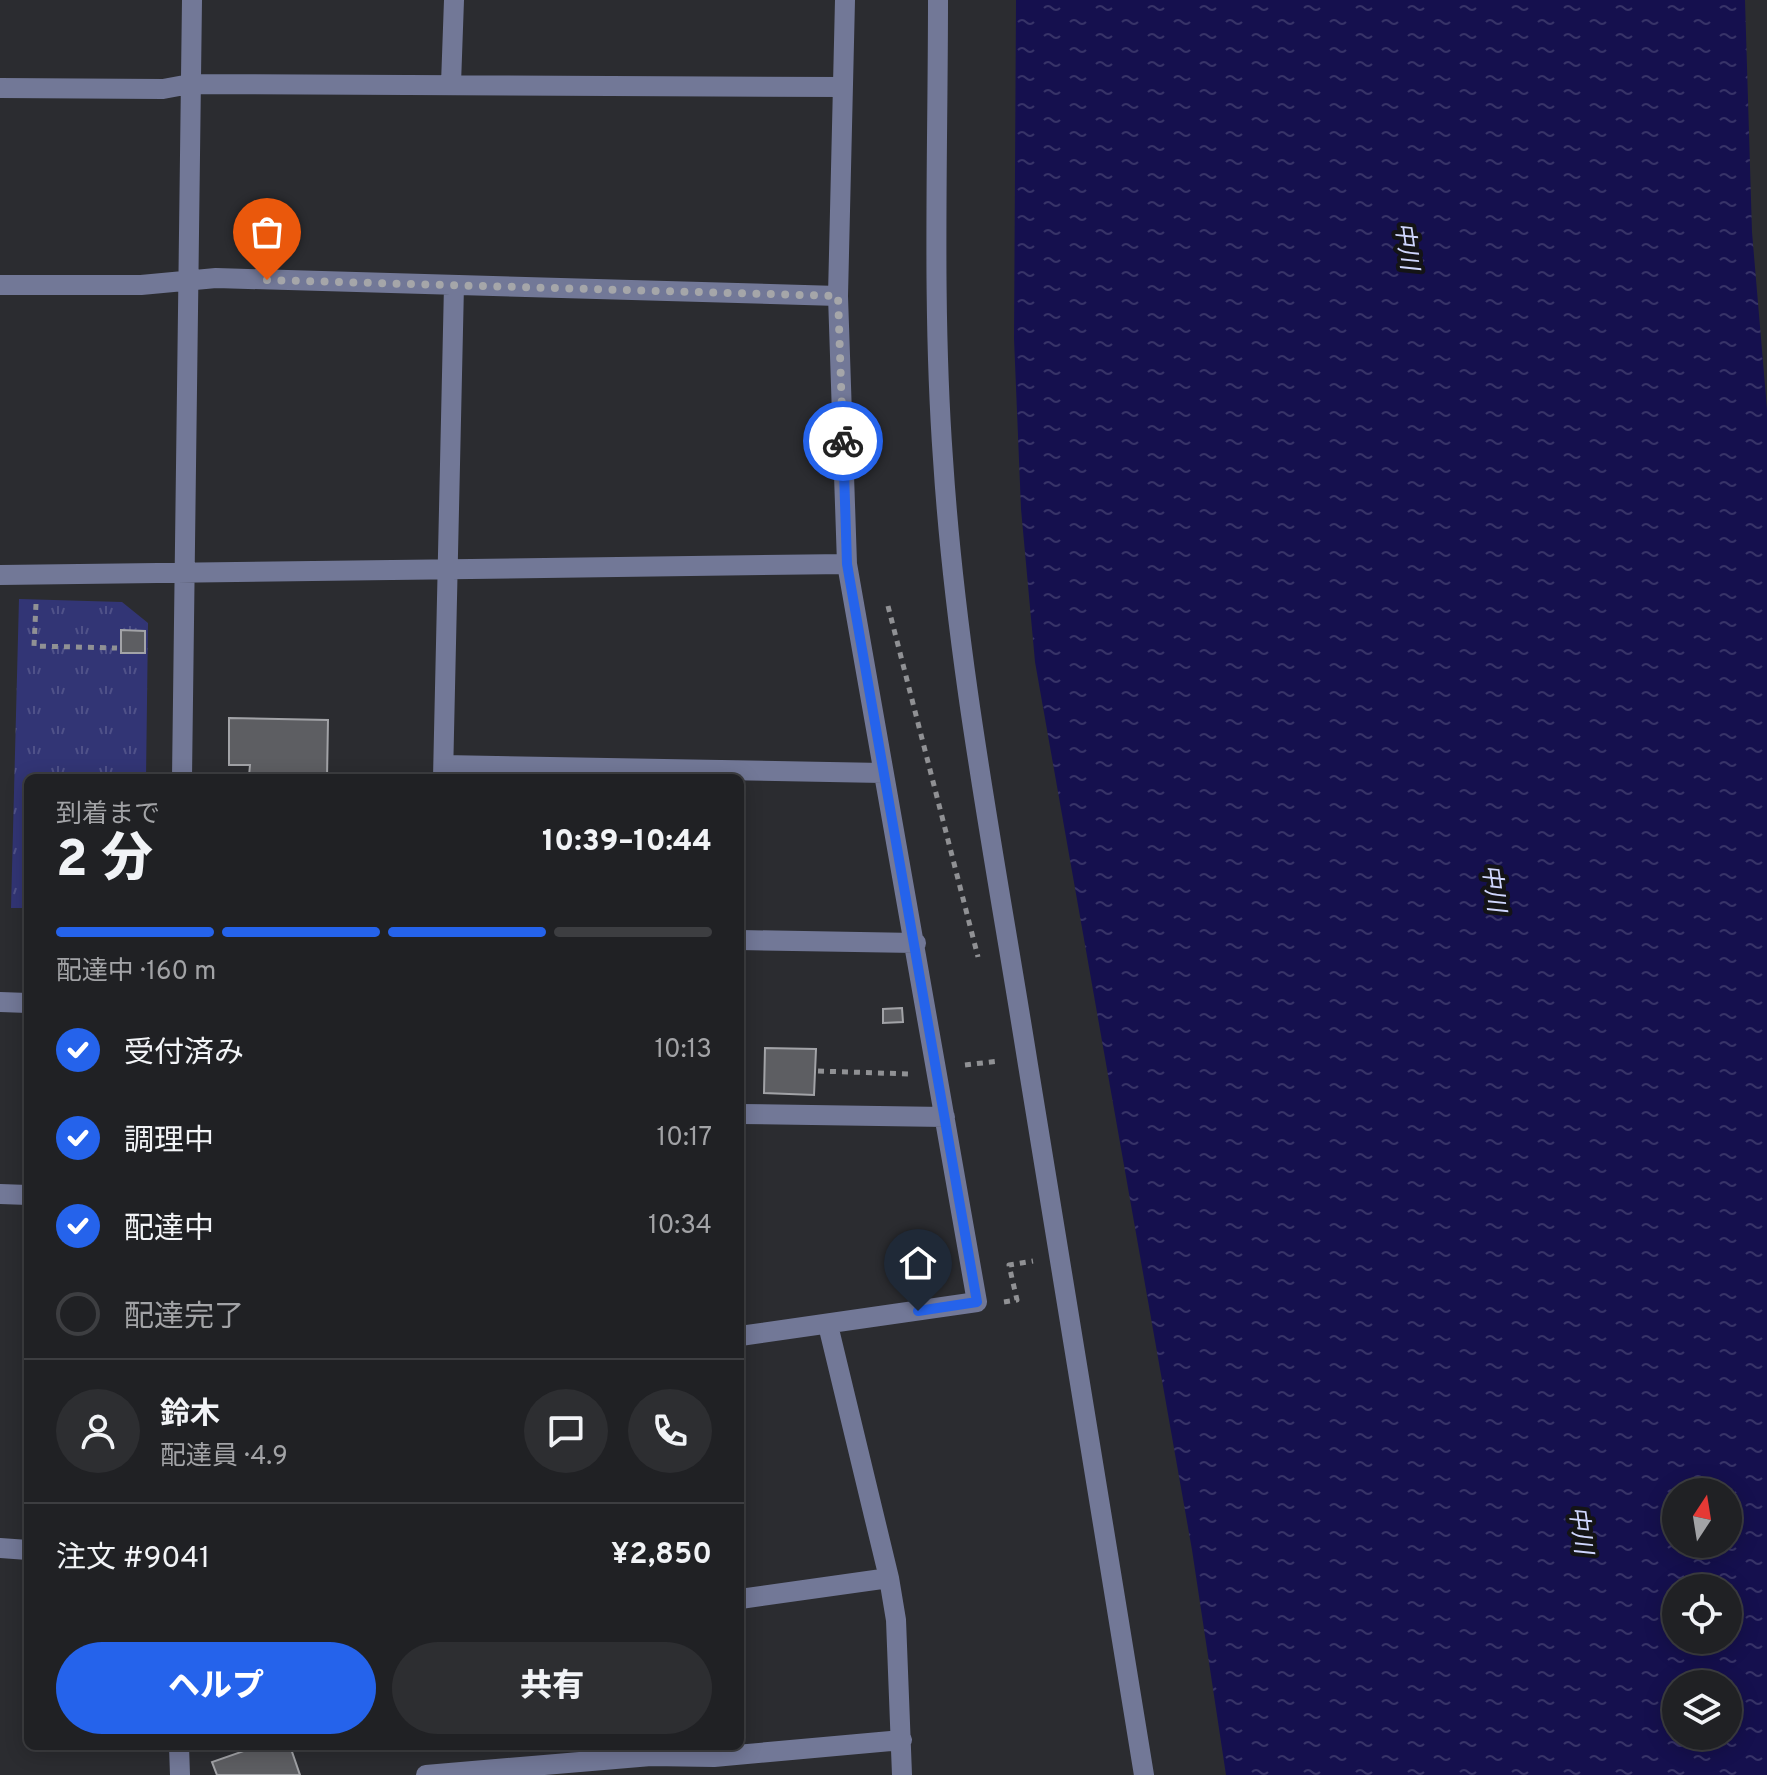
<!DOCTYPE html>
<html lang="ja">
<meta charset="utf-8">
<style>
:root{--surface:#202124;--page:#2d2e31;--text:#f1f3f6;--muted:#a2a3a6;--line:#3d3e41;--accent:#2563eb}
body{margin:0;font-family:Overpass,"Noto Sans JP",sans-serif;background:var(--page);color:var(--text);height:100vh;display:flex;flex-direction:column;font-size:30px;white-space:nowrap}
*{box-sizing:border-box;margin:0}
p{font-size:26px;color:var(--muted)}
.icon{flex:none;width:44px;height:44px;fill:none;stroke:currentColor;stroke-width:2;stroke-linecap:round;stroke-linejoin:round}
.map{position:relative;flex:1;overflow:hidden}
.side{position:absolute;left:24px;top:774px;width:720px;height:976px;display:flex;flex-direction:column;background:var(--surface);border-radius:12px;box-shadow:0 4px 20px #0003,0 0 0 2px var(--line)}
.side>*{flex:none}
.needle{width:52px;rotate:12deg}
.tools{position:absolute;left:1662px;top:1478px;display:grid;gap:16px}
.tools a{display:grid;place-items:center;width:80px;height:80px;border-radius:50%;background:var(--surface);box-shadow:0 4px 20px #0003,0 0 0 2px var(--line);font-size:40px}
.pin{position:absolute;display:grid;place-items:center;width:68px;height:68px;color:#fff;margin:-82px -34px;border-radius:50% 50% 50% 0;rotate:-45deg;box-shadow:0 0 8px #0007}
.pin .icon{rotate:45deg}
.courier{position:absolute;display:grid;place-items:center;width:80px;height:80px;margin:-40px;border:6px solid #2563eb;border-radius:50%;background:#fff;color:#222;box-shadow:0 2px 10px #0007}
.overview em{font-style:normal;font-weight:800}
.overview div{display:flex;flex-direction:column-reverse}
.overview{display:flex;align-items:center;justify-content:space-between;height:136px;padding:0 32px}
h1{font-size:52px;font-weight:800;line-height:60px}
.bar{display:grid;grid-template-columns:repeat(4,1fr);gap:12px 8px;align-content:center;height:96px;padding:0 32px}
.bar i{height:10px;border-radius:6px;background:var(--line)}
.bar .selected{background:var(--accent)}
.bar p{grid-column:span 4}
.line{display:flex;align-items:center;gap:20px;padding:0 32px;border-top:2px solid var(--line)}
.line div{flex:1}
.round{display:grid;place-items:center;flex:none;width:84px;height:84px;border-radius:42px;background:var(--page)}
ol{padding:0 32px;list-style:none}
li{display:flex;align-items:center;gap:24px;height:88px}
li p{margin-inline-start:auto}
li .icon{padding:8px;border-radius:50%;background:var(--accent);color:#fff;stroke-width:4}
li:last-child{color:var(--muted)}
li i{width:44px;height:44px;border:4px solid var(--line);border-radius:50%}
.primary-button{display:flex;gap:16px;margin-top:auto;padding:16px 32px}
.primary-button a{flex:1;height:92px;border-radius:48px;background:var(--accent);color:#fff;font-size:32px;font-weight:800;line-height:92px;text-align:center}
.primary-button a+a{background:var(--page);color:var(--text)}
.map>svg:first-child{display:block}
.park{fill:url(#park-tufts)}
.water{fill:url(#water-ripples);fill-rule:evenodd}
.building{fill:#5d5e62;stroke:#a2a3a7;stroke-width:2}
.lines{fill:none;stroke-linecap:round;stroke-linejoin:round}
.path{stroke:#909194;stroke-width:5;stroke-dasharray:6 6;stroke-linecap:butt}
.minor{stroke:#727897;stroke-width:20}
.done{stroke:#a5a6a9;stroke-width:8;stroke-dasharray:0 14.4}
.route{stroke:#2563eb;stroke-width:10}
.labels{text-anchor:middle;stroke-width:8;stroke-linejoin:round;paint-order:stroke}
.water-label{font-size:24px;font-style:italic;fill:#d0d7fe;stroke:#141416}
</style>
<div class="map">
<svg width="1767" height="1775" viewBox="0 0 1767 1775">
<defs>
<pattern id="park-tufts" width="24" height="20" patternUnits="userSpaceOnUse" patternTransform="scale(2)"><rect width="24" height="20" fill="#323575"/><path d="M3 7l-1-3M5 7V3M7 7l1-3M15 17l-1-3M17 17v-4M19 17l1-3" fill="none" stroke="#505289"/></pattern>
<pattern id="water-ripples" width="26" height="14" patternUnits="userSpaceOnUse" patternTransform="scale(2)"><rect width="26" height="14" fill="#15104e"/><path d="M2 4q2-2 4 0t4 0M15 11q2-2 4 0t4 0" fill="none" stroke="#373368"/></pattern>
</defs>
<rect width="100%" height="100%" fill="#2b2c30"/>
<path class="park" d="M19,599L122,602L148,623L146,778H28V908H11Z"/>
<path class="water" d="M1016,0H1745L1752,232L1767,409V1775H1226L1192,1550L1035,662L1021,509L1014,339ZM1676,1492H1728V1544H1676ZM1676,1588H1728V1640H1676ZM1676,1684H1728V1736H1676Z"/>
<path class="building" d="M121,630L145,631V653H121Z
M229,718L328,720L327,778L249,776L250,765H229Z
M902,1008L903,1022L883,1023V1009Z
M765,1048L816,1049L814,1095L764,1093Z
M258,1746H290L300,1775H217L212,1762Z"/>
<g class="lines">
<path class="path" d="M36,604L34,646L117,648
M888,606L978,957
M965,1065L999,1061
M818,1071L910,1074
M1004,1302L1017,1300L1009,1265L1033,1261"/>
<path class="minor" d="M938,0C938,152 932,307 943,459C956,663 996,863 1028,1065C1066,1301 1105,1538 1144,1775
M451,84L454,0
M0,88L163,89L190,84L843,87
M0,285H141L216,278L838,296
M0,575L847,564
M444,765L883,773
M182,778L192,0
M443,778L454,285
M740,940L916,943
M0,1002L28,1003
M740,1114L945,1117
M0,1194L28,1195
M828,1325L889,1578L896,1620L902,1775
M740,1336L977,1302L847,564L838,296L845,0
M0,1548L28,1550
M740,1599L889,1578
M179,1746L180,1775
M426,1775L651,1756L714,1757L902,1740"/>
</g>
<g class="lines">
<path class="done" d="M267,280L838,296L843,441"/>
<path class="route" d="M843,441L847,564L977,1302L918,1311"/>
</g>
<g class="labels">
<g class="water-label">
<text transform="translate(1407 246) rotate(82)" y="8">中川</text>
<text transform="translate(1494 888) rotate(82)" y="8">中川</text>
<text transform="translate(1581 1530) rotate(82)" y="8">中川</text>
</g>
</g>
</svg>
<div class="tools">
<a><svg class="needle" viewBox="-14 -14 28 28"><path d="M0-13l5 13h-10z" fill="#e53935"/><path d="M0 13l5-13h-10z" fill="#a2a3a6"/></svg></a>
<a><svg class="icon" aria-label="locate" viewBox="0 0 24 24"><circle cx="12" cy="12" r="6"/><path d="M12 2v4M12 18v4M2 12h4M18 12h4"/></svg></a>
<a><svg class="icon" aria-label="layers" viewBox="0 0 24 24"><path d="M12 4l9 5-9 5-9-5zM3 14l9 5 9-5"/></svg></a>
</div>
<div class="pin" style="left:267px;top:280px;background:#ea580c"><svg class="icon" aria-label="bag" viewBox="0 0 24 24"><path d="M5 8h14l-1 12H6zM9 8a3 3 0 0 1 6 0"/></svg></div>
<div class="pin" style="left:918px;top:1311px;background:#1f2937"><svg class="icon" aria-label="home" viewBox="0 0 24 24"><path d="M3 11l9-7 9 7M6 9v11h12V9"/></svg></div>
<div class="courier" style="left:843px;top:441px"><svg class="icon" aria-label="bike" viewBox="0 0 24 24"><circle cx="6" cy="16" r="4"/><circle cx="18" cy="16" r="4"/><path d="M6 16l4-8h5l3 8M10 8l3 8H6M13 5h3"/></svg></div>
<section class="side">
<div class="overview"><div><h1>2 分</h1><p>到着まで</p></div><em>10:39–10:44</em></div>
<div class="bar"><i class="selected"></i><i class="selected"></i><i class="selected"></i><i></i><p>配達中 · 160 m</p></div>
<ol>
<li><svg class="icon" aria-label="check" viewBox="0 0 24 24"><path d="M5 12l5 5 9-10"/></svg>受付済み<p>10:13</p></li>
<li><svg class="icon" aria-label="check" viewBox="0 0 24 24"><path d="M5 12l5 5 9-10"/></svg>調理中<p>10:17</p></li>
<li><svg class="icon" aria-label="check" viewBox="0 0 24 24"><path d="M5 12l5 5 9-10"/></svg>配達中<p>10:34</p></li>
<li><i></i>配達完了</li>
</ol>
<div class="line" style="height:144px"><a class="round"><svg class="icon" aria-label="person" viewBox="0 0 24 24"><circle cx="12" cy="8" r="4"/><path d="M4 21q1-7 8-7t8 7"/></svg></a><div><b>鈴木</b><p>配達員 · 4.9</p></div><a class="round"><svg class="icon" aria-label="chat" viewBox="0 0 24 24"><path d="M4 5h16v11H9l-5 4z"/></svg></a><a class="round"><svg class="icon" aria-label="phone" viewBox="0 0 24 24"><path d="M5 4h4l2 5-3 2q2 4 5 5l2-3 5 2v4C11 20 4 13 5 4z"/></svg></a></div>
<div class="line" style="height:104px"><div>注文 #9041</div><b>¥2,850</b></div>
<div class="primary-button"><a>ヘルプ</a><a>共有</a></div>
</section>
</div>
